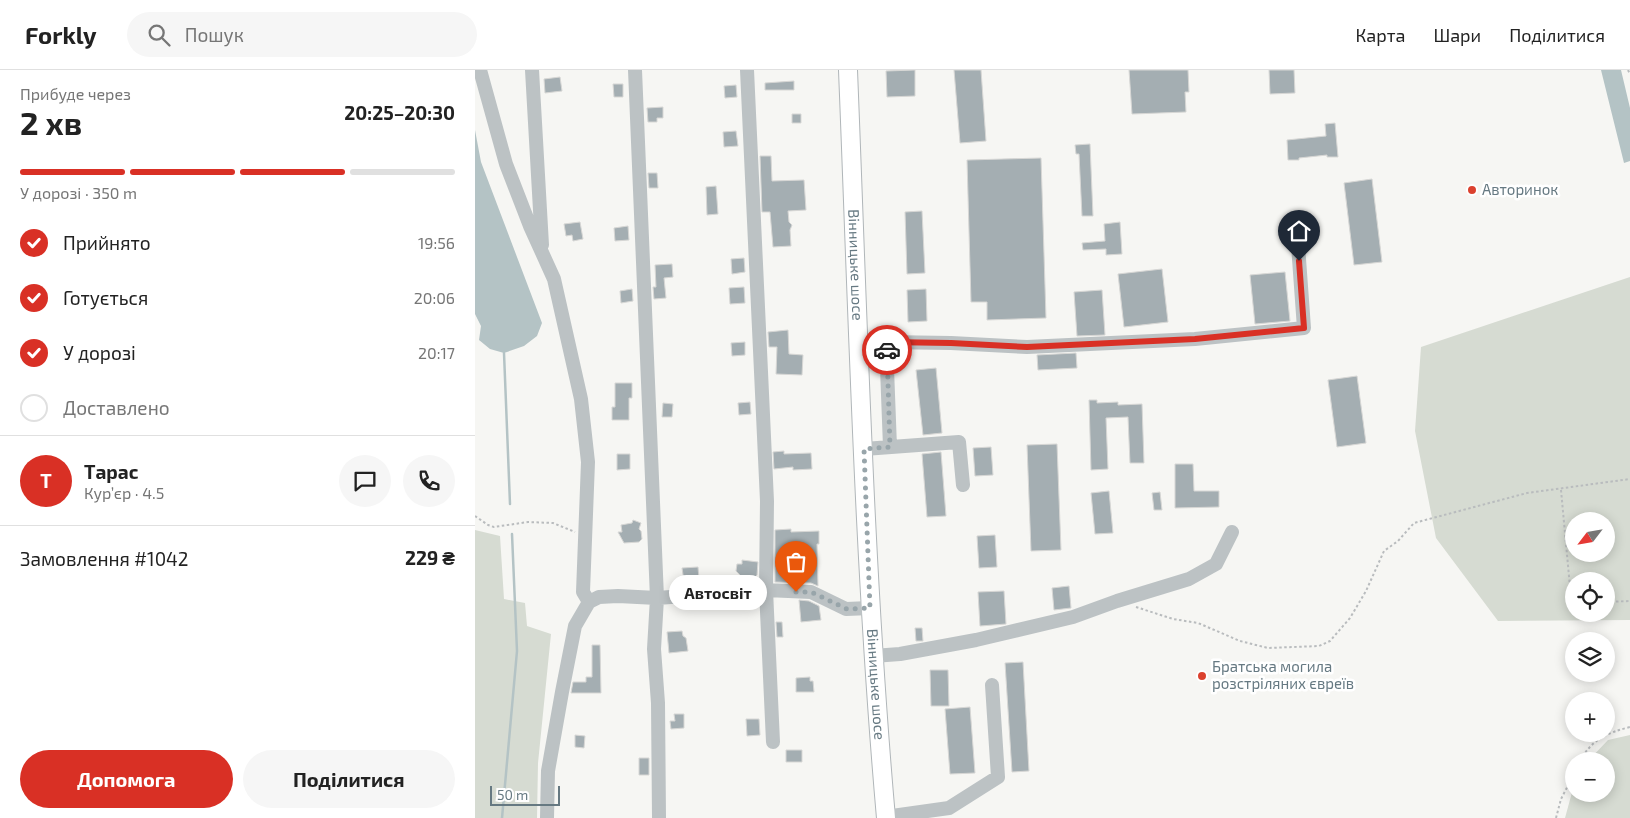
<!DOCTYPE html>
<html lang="uk">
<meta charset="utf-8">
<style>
:root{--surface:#fff;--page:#f6f6f6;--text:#222;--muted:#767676;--line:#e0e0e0;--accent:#d93025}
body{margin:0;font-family:"Exo 2",sans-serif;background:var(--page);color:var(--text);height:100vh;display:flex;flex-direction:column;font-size:19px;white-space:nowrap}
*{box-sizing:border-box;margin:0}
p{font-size:16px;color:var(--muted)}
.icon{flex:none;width:28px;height:28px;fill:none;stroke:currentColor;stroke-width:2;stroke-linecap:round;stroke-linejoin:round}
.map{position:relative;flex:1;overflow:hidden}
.drawer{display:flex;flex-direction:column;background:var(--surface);width:475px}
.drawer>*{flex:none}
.needle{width:32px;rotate:239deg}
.buttons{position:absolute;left:1090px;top:442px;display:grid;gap:10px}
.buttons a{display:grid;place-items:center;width:50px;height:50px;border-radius:50%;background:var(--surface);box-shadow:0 2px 12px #0003;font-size:25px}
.scale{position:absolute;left:15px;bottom:12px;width:70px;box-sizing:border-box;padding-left:5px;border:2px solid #667982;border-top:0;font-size:14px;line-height:18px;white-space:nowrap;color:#667982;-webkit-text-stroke:4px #fff;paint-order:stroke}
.pin{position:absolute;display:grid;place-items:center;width:42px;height:42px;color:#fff;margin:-51px -21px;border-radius:50% 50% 50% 0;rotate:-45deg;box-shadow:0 0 5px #0007}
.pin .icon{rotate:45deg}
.courier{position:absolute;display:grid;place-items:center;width:50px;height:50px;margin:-25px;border:4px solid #d93025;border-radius:50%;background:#fff;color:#222;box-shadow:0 1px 6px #0007}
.bubble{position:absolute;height:35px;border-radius:18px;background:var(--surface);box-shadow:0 2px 12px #0003;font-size:16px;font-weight:700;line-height:35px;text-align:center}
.summary em{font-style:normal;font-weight:700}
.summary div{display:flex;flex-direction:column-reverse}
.summary{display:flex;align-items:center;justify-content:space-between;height:85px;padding:0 20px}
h1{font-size:32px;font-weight:700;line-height:38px}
.bar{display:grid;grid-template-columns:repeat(4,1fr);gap:8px 5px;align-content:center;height:60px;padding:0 20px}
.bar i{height:6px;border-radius:4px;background:var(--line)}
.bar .on{background:var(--accent)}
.bar p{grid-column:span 4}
.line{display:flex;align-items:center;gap:12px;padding:0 20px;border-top:1px solid var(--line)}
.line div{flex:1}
.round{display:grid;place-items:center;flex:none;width:52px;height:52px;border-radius:26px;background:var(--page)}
ol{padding:0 20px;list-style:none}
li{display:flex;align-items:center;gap:15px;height:55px}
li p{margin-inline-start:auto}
li .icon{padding:5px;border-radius:50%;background:var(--accent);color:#fff;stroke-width:4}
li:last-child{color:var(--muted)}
li i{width:28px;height:28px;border:2px solid var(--line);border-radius:50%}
.primary-button{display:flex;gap:10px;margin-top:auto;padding:10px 20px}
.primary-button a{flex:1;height:58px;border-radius:30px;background:var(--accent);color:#fff;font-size:20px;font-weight:700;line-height:58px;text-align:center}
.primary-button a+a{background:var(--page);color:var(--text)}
header{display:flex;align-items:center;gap:30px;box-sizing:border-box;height:70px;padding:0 25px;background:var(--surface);border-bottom:1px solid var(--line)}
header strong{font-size:24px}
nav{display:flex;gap:28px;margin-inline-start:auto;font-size:18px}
.search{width:350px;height:45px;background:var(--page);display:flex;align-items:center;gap:12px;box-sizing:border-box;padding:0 18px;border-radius:28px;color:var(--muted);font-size:19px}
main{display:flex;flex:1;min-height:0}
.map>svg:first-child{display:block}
.green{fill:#d6dbd2;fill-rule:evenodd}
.water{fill:#b4c3c5}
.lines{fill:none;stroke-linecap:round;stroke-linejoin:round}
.stream{stroke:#b4c3c5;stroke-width:2.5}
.building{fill:#a4aeb2;stroke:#d7d7d5}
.major-casing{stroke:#b0b6b9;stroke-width:20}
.path{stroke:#b9bcbe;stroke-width:2;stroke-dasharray:2.5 2.5;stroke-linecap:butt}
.minor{stroke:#bcc2c4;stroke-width:14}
.major{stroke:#fff;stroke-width:18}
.done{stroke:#98a5aa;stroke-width:5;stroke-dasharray:0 9}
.route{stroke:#d93025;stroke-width:6}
.poi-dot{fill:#db412e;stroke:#fff;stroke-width:2}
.labels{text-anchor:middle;stroke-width:5;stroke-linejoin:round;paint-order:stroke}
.poi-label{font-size:15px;fill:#667982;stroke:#fff;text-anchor:start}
.street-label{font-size:15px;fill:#667982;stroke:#fff}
</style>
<header>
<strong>Forkly</strong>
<div class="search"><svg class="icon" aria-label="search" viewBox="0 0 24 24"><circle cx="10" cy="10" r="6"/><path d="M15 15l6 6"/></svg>Пошук</div>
<nav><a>Карта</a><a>Шари</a><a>Поділитися</a></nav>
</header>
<main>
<section class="drawer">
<div class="summary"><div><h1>2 хв</h1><p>Прибуде через</p></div><em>20:25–20:30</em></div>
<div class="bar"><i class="on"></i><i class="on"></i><i class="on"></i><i></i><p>У дорозі · 350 m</p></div>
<ol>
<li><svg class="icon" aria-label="check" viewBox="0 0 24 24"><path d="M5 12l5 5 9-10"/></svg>Прийнято<p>19:56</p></li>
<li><svg class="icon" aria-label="check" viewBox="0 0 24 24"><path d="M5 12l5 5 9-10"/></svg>Готується<p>20:06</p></li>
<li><svg class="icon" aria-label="check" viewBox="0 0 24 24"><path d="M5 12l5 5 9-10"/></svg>У дорозі<p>20:17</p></li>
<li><i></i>Доставлено</li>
</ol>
<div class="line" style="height:90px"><b class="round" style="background:var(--accent);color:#fff">Т</b><div><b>Тарас</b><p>Кур’єр · 4.5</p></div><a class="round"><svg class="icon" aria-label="chat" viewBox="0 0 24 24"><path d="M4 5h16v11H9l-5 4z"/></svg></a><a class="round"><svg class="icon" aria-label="phone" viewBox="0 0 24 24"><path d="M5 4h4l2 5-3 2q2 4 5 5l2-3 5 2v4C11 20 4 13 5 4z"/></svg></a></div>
<div class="line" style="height:65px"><div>Замовлення #1042</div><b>229 ₴</b></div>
<div class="primary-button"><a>Допомога</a><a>Поділитися</a></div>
</section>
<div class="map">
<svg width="1155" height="748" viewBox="0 0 1155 748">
<rect width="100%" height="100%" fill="#f6f6f3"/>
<path class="green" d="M1155,207V550L1023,551L961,468L940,361L946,277ZM1099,451H1131V484H1099ZM1099,511H1131V544H1099Z
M0,460L25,466L29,529L50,533L52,556L76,564L63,693L62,748H0Z
M1155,665V748H1090L1099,715V724H1131V691H1113L1133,670Z"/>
<path class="water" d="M1126,0H1146L1155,38V91L1149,93Z
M0,60L6,92L67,253L62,266L49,276L29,283L15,279L4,270L6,256L0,244Z"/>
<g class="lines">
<path class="stream" d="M29,283L35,434
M27,748L42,581L37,464"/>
</g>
<path class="building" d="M440,0V26L412,27L411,1Z
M479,0H506L511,71L485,73Z
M654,0H713L714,22H710L711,42L657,44Z
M794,0H819L820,23L795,24Z
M85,7L87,21L70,23L69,9Z
M319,11V20H290V13Z
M138,14H148V27H139Z
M261,15L262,27L250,28L249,16Z
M188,37V48H182V52H173L172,38Z
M317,44H326V53H317Z
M860,53L863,87H852V85L824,88V90H813L812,70L851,66L850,54Z
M261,61L263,76L249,77L248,62Z
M615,74L618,146H607L604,84H601L600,75Z
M285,86H296L297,111L329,110L331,140L313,141L314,152L317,155L315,160L316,176L298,177L295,142H287Z
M566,88L571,248L512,250V232H496L492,90Z
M173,103H182L183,118H174Z
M897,109L907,192L879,195L869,113Z
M241,116L243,144L232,145L231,117Z
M447,141L450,203L432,204L430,142Z
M105,152L108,169L98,171L97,165L91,166L89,154Z
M645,152L647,184L631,185V179L608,180L607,173L630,171L629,154Z
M153,156L154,170L140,171L139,158Z
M269,188L270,202L257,204L256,189Z
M197,194L198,207L189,208L191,228L179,229L178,217H181L180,195Z
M687,199L693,252L649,257L643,204Z
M810,202L815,251L780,254L775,205Z
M269,217L270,233L255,234L254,218Z
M157,219L158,231L146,233L145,221Z
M451,219L452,251L433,252L432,220Z
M627,220L630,265L602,266L599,222Z
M313,260L314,284L328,285L327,305L301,304L302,277H294L293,262Z
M270,272V285L257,286L256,273Z
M601,283L602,298L563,300L562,285Z
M461,298L467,363L448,365L441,300Z
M882,306L891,373L862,377L853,310Z
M140,313H157V328H154V350H137V337H140Z
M614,330H622V333L643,332V335L667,334L669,393H655L653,347L631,348L633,399L616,400Z
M275,332L276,344L264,345L263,333Z
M188,333L198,334L197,347H187Z
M582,374L586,480L556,481L552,375Z
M516,377L518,405L500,406L498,378Z
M309,381V384L336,383L337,399L318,400V397L299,399L298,382Z
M466,382L471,446L452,447L447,384Z
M142,384H155V399L142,400Z
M700,394H718L719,421H744V437L700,438Z
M634,421L638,463L620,464L616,423Z
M685,422L687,440H679L677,423Z
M158,450L166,453L164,459L166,461L167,469L164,472L149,473L143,462H147L146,455L157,453Z
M316,459V462L344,461V474H342L343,516L336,513L300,512V460Z
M520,465L522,497L504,498L502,466Z
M267,490L283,492L282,505L280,507L278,506L276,509L270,510L261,501L262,494H267Z
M223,497L224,509L209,511L207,498Z
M594,516L596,538L579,540L577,518Z
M529,521L531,554L505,556L503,522Z
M324,530L334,531L344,536L346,550L326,552Z
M301,552H307L308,567H302Z
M440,558H447L448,571H441Z
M207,561L208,566L211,568L213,581L194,583L192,562Z
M117,575H125L126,623H96L98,612H111V607H117Z
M548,592L554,701L537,702L530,593Z
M455,600H473L474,636H456Z
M335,607V611H338L339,622H321V608Z
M495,637L500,703L475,704L470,639Z
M199,644H209V658L196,659L195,651H200Z
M271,649H284L285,665L272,666Z
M100,665L110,666L109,678L100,677Z
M311,680H327V692H311Z
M164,688H174V705H164Z"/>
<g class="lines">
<g class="major-casing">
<g id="major">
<path id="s1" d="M373,0C383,249 389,499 411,748"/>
</g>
</g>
<path class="path" d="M1153,0L1155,4
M1086,420L1095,517L1097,527L1099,528
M0,446L13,455L19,457L53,452L78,453L100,462
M1131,532L1155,531
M661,537L698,549L723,553L765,571L793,578L844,576L855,571L875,548L891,521L909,481L923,471L939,453L1052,423L1155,409
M1105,691C1117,669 1132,663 1155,657
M1081,748L1086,729L1099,704"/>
<path class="minor" d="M5,0L31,94L55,156L79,209L106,329L113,392L108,522L114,532
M57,0L67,175
M160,0L182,528L179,579L183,633L184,748
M272,0L292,431L291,520L298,672
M415,377L411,272L476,273L552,277L720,269L829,258L823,175
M389,379L484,372L488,415
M398,586L425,584L501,570L598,547L642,531L714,509L741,494L757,462
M410,747L474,738L523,707L517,615
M72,748L73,701L87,622L100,556L114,532L124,527L143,526L182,528L291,520L336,522L371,539L395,538"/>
<use href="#major" class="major"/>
</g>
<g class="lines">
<path class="done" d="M321,522H336L372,539L395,538L389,379L415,377L412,280"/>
<path class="route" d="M412,280V272L476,273L552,277L720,269L829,258L824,191"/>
</g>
<g class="poi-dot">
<circle cx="997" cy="120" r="5"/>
<circle cx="727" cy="606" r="5"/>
</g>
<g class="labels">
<g class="poi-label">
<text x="1007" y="125">Авторинок</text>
<text x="737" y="602">Братська могила<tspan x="737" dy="17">розстріляних євреїв</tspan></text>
</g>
<g class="street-label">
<text dy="5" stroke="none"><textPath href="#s1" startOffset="195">Вінницьке шосе</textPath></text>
<text dy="5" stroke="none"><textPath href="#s1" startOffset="615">Вінницьке шосе</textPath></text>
</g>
</g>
</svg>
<div class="buttons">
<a><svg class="needle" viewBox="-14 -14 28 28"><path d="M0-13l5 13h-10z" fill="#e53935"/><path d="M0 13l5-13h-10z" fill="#767676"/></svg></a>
<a><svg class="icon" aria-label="locate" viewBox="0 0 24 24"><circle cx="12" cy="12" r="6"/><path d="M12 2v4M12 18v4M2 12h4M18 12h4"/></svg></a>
<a><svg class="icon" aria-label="layers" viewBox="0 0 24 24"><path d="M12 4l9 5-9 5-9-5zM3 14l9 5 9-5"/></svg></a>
<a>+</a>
<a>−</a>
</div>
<div class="scale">50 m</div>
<div class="pin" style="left:321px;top:522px;background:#ea580c"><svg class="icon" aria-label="bag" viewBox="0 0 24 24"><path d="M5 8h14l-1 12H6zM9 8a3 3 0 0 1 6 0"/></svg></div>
<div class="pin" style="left:824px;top:191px;background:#1f2937"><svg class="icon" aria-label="home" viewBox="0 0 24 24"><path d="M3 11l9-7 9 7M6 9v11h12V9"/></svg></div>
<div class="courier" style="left:412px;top:280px"><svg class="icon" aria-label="car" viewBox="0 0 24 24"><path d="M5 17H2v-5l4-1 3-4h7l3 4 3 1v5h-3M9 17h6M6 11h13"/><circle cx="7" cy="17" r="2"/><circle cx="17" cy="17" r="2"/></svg></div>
<div class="bubble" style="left:194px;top:505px;width:98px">Автосвіт</div>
</div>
</main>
